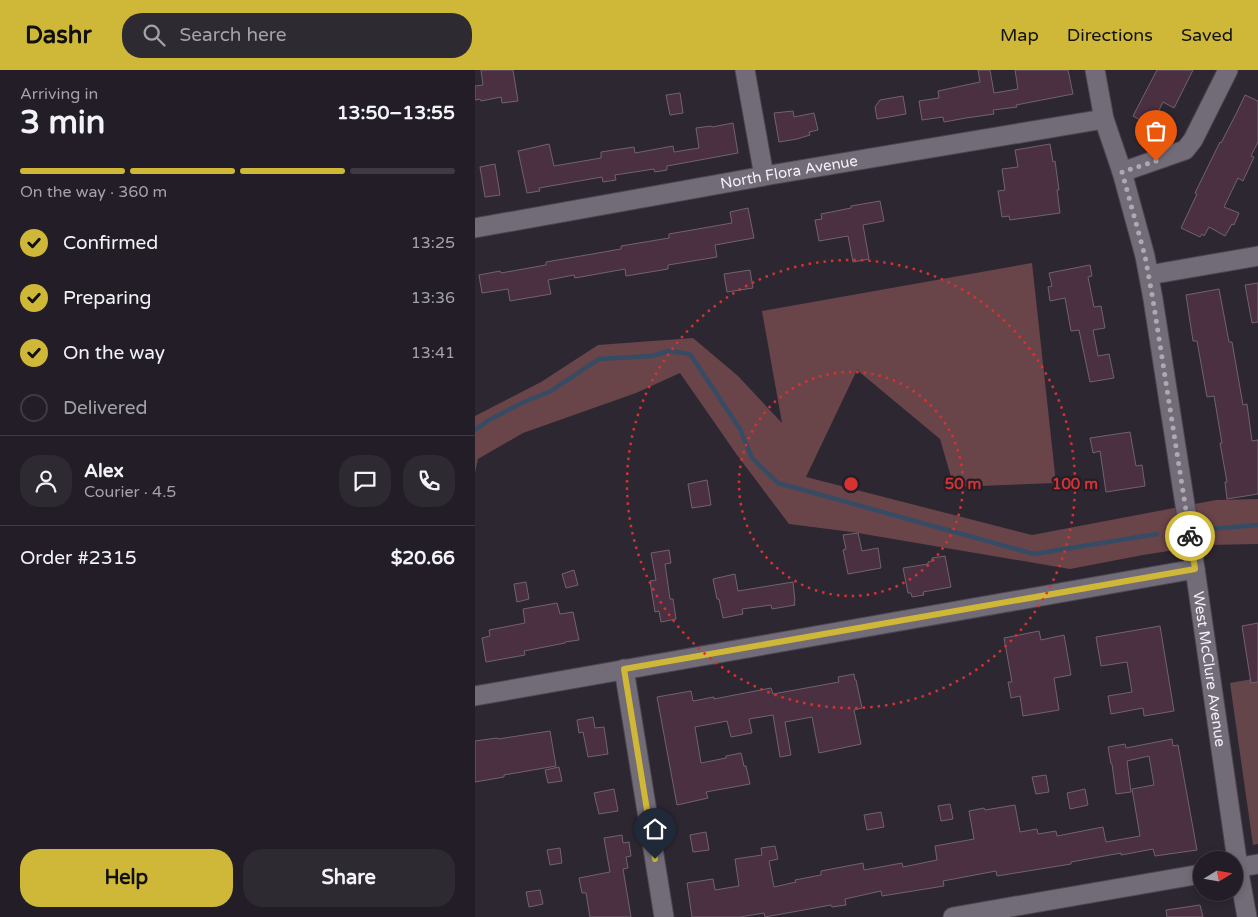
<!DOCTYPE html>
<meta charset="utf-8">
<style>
:root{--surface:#221d26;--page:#2e2a32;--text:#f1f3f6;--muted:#a2a2a7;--line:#3f3b43;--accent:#cfb837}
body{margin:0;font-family:"Varela Round",sans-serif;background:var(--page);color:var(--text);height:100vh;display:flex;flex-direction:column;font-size:19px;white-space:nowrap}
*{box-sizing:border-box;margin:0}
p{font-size:16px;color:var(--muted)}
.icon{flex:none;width:28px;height:28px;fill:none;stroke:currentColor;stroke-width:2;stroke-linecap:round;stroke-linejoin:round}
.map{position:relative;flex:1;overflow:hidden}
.panel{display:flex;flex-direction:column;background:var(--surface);width:475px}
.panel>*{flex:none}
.needle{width:32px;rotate:79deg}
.tools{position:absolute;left:718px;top:781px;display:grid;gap:10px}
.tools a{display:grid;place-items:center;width:50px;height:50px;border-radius:50%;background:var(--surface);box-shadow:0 2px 8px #0003,0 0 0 1px var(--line);font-size:25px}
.pin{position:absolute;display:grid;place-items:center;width:42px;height:42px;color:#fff;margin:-51px -21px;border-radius:50% 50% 50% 0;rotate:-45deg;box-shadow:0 0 5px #0007}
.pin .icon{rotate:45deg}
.courier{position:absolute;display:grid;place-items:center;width:50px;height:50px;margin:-25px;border:4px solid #cfb837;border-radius:50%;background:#fff;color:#222;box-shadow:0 1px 6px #0007}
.headline em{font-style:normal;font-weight:700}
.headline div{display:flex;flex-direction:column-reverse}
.headline{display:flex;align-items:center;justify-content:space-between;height:85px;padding:0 20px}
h1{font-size:32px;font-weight:700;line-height:38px}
.bar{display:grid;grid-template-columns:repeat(4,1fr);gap:8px 5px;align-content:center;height:60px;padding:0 20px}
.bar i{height:6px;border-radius:4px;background:var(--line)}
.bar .selected{background:var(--accent)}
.bar p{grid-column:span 4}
.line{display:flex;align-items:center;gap:12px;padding:0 20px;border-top:1px solid var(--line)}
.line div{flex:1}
.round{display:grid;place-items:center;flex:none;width:52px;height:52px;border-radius:20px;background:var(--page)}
ol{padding:0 20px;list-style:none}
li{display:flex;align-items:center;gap:15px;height:55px}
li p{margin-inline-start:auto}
li .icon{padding:5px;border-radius:50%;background:var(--accent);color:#111;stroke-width:4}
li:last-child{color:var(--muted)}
li i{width:28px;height:28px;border:2px solid var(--line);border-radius:50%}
.cta{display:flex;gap:10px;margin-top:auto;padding:10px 20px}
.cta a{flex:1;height:58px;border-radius:20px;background:var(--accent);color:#111;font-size:20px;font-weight:700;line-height:58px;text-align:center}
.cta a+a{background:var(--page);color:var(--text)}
header{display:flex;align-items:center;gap:30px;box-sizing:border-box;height:70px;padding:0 25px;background:var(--accent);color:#111}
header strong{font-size:24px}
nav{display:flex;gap:28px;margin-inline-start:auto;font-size:18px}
.search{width:350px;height:45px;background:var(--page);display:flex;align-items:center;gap:12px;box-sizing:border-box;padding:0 18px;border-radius:20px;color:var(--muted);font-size:19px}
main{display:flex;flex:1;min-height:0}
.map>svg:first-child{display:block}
.green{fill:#644549}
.forest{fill:#69454a}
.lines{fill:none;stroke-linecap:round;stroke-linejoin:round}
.stream{stroke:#354c64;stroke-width:4.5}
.building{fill:#4b3042;stroke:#70636c}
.minor-casing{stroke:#4b464f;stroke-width:21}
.minor{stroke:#726b78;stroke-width:19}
.done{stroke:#aea9b1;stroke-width:5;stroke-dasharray:0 9}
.route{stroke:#cfb837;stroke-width:6}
.ring{fill:none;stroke:#d73232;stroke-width:2.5;stroke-dasharray:2.5 5}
.labels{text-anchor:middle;stroke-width:4.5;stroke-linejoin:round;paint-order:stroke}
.street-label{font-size:15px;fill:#f3eff6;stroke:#241e28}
.centre{fill:#d73232;stroke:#241e28;stroke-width:2.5}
.ring-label{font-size:15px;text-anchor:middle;font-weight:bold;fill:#d73232;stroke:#241e28;stroke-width:4.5;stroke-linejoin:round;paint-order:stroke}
</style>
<header>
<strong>Dashr</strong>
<div class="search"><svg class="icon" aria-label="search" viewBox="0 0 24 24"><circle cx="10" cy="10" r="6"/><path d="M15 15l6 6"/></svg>Search here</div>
<nav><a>Map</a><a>Directions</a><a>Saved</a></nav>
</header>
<main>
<section class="panel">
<div class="headline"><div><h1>3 min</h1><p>Arriving in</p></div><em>13:50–13:55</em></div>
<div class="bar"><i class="selected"></i><i class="selected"></i><i class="selected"></i><i></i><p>On the way · 360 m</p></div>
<ol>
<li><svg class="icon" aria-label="check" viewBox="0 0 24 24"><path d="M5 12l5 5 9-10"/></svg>Confirmed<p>13:25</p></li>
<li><svg class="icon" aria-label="check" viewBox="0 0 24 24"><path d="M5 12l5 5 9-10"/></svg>Preparing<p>13:36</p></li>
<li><svg class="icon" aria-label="check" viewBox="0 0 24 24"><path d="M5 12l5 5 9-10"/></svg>On the way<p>13:41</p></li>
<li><i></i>Delivered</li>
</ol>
<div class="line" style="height:90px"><a class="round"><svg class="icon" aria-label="person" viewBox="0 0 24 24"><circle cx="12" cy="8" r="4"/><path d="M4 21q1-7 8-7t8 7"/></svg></a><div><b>Alex</b><p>Courier · 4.5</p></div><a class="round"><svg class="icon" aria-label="chat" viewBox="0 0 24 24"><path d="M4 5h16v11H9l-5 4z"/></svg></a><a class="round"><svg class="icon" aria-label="phone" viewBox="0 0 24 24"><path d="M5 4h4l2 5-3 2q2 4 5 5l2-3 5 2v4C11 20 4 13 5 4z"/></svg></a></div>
<div class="line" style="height:65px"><div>Order #2315</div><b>$20.66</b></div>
<div class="cta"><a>Help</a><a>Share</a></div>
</section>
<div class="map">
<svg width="783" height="847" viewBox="0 0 783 847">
<rect width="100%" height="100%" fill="#2d2732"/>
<path class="green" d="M783,608V774L778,775L755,613Z"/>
<path class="forest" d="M557,193L581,413L479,417L465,369L382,300L331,407L557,465L741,430L783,429V474L732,475L668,485L595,499L377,462L314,454L262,385L205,303L161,323L48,363L3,389L0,403V346L66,312L123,275L218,268L263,306L307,353L287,241Z"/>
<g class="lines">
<path class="stream" d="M0,360L14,350L49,332L76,321L124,289L177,286L194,281L215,284L265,359L277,388L303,413L559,484L682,464
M734,459L783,455"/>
</g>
<path class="building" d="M6,0H38L43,31L27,33L26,27L6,31L5,29L0,30V16L8,15Z
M503,0H515L519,23L543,19L540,0H593L598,24L541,35L542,37L518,40L519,44L491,48L469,52L468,47L447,50L444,31L464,28L463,21L505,12Z
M682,0H718L699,38L688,32L676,56L658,46Z
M205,23L208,43L195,45L191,25Z
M770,25L783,31V72L776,86L779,87L768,111L763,108L749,137L764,143L759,155L757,154L750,166L734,157L729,166L727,164L725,167L706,158L722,124L720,123L745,72L746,73L762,42Z
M428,26L431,44L402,49L400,37L405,30Z
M318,41L319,47L339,43L343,60L334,62L335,65L322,69L304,72L299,43Z
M258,53L263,83L192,96V100L180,102L179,99L140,105L141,110L128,112L127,107L64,118L65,121L52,123L43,81L74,74L79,96L126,88V82L159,77L160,83L198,76L199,82L224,78L221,58L236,56L237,57Z
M575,74L578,92L580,91L584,120H582L585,143L535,150L534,146L527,147L523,121L530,120L527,99L543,97L540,80Z
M20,94L25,125L10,127L5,97Z
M405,131L409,151L388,155L394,189L378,192L373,166L344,171L340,150L347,149L346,144L376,138V136Z
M273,138L279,168L240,175L242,187L193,195V199L151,206L150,199L100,208L99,205L73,210L76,224L35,231L33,219L7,223L4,205L25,201L26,203L71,195V192L146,179V176L194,168V164L257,153L255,142Z
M615,195L617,206L613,207L619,237L626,236L630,258L618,260L623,286L634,284L639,308L615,312L604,260L596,261L590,228L575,231L573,217L577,216L574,203Z
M275,200L278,218L252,222L249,204Z
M783,213V252L777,253L770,215Z
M744,219L754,272H757L768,335L772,334L777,371L783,370V424L752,429L750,412H752L745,373H747L739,326L732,327L722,271H718L711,225Z
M655,362L661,396L667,395L670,416L631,422L625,381L618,383L615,368Z
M232,410L236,435L217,438L213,414Z
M383,463L387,481L403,478L406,498L373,504L368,480L371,479L368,465Z
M194,480L196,493L190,494L195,529H198L201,549L186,552L184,541L180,542L175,511L181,510L176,483Z
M470,486L476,517L448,522L449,525L437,527L436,523H433L428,498L453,494V492L457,491V488Z
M99,500L103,515L91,518L87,504Z
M260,504L263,521L318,512L320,531L319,532L320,535L297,539L296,535L267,539L268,544L248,548L244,529H242L238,509Z
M51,512L54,529L42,532L39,514Z
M82,533L85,544L98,542L104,570L90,572V573L49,581L50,585L11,592L7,568L15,566L14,560L50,553L48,539Z
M783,553V612L776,613L767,556Z
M685,556L699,641L669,646L668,638L636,644L633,626L657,622L652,592L626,596L621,567Z
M564,561L566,570L589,565L596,605L579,608L584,640L548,646L545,626L536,628L533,612H537L529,568Z
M379,604L380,610H381L387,638L379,640L386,674L344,683L337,647L310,652L316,685L305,687L298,645L274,649L277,663L256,667L252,651L220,657L226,693L251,688V686L266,683L269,696H271L275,714L231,722L233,728L202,735L182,627L216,621L218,631L239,627V629L296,618L298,624L364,612L363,607Z
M118,647L120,658L129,657L133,684L113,687L108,662L104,663L102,650Z
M75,661L81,696L29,705V707L0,712V671L22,668L23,669Z
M697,669L698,676L703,675L722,780L680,786L678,779L646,785V783L596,792V794L522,806L521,801L468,811L469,816L407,826L406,821L370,829L371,835L357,837L356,835L290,847L289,843L265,847H217L212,813L238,809L240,820L264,816L260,789L287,785L286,778L300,776L303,789L294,791L299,817L321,812L320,810L346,805V801L388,793L389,800L427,793L428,797L462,790L460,776L499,769L494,741L509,738L510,740L540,735L545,762L562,759L563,764L581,761L582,766L628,757L631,772L665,766L657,719L679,715L674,686L652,691L656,722L641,724L637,694H636L633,677L650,674L651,678Z
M84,697L87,711L73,713L70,700Z
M571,705L574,722L561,724L557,707Z
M139,719L143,741L124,744L119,723Z
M610,719L613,735L595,739L592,723Z
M475,734L478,749L466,751L463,736Z
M406,742L409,757L392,760L389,745Z
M231,762L234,780L218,782L215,765Z
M147,765L148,773L154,772L156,786L151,787L153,798L148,799L156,847H115L111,823H107L104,808L135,802L129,768Z
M85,778L87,793L75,795L72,780Z
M65,820L68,834L54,837L51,822Z
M725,835L728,847H692L691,840Z"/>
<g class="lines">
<g class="minor-casing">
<g id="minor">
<path d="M270,0L289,106"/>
<path id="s1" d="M620,0L629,49L647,102L670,186L678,229L720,499L763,797L772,847"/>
<path d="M647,102L710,80L718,70L753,0"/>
<path id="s2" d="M0,158L289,106L629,49"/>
<path d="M674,205L783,186"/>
<path d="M149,599L189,847"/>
<path d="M0,626L720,499"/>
<path d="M759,798L783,794"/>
<path d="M478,847L726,804"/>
</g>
</g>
<use href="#minor" class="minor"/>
</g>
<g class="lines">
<path class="done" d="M681,91L647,102L670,186L678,230L715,466"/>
<path class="route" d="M180,789L149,599L720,499L715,466"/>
</g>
<g class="ring">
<circle cx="376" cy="414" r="112"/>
<circle cx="376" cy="414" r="224"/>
</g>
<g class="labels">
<g class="street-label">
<text dy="5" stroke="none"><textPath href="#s2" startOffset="319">North Flora Avenue</textPath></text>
<text dy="5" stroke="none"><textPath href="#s1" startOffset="611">West McClure Avenue</textPath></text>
</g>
</g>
<circle cx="376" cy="414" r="8" class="centre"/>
<g class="ring-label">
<text x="488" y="419">50 m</text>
<text x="600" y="419">100 m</text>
</g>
</svg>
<div class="tools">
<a><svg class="needle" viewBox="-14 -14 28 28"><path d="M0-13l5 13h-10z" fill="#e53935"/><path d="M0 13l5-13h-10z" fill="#a2a2a7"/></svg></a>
</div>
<div class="pin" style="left:681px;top:91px;background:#ea580c"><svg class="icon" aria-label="bag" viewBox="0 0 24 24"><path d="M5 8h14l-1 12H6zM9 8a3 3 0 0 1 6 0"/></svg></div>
<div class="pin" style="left:180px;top:789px;background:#1f2937"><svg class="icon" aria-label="home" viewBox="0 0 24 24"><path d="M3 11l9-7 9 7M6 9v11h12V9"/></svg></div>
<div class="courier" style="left:715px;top:466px"><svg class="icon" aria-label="bike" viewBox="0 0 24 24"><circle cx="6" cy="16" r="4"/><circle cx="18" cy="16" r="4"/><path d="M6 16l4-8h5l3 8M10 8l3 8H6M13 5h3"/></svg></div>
</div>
</main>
